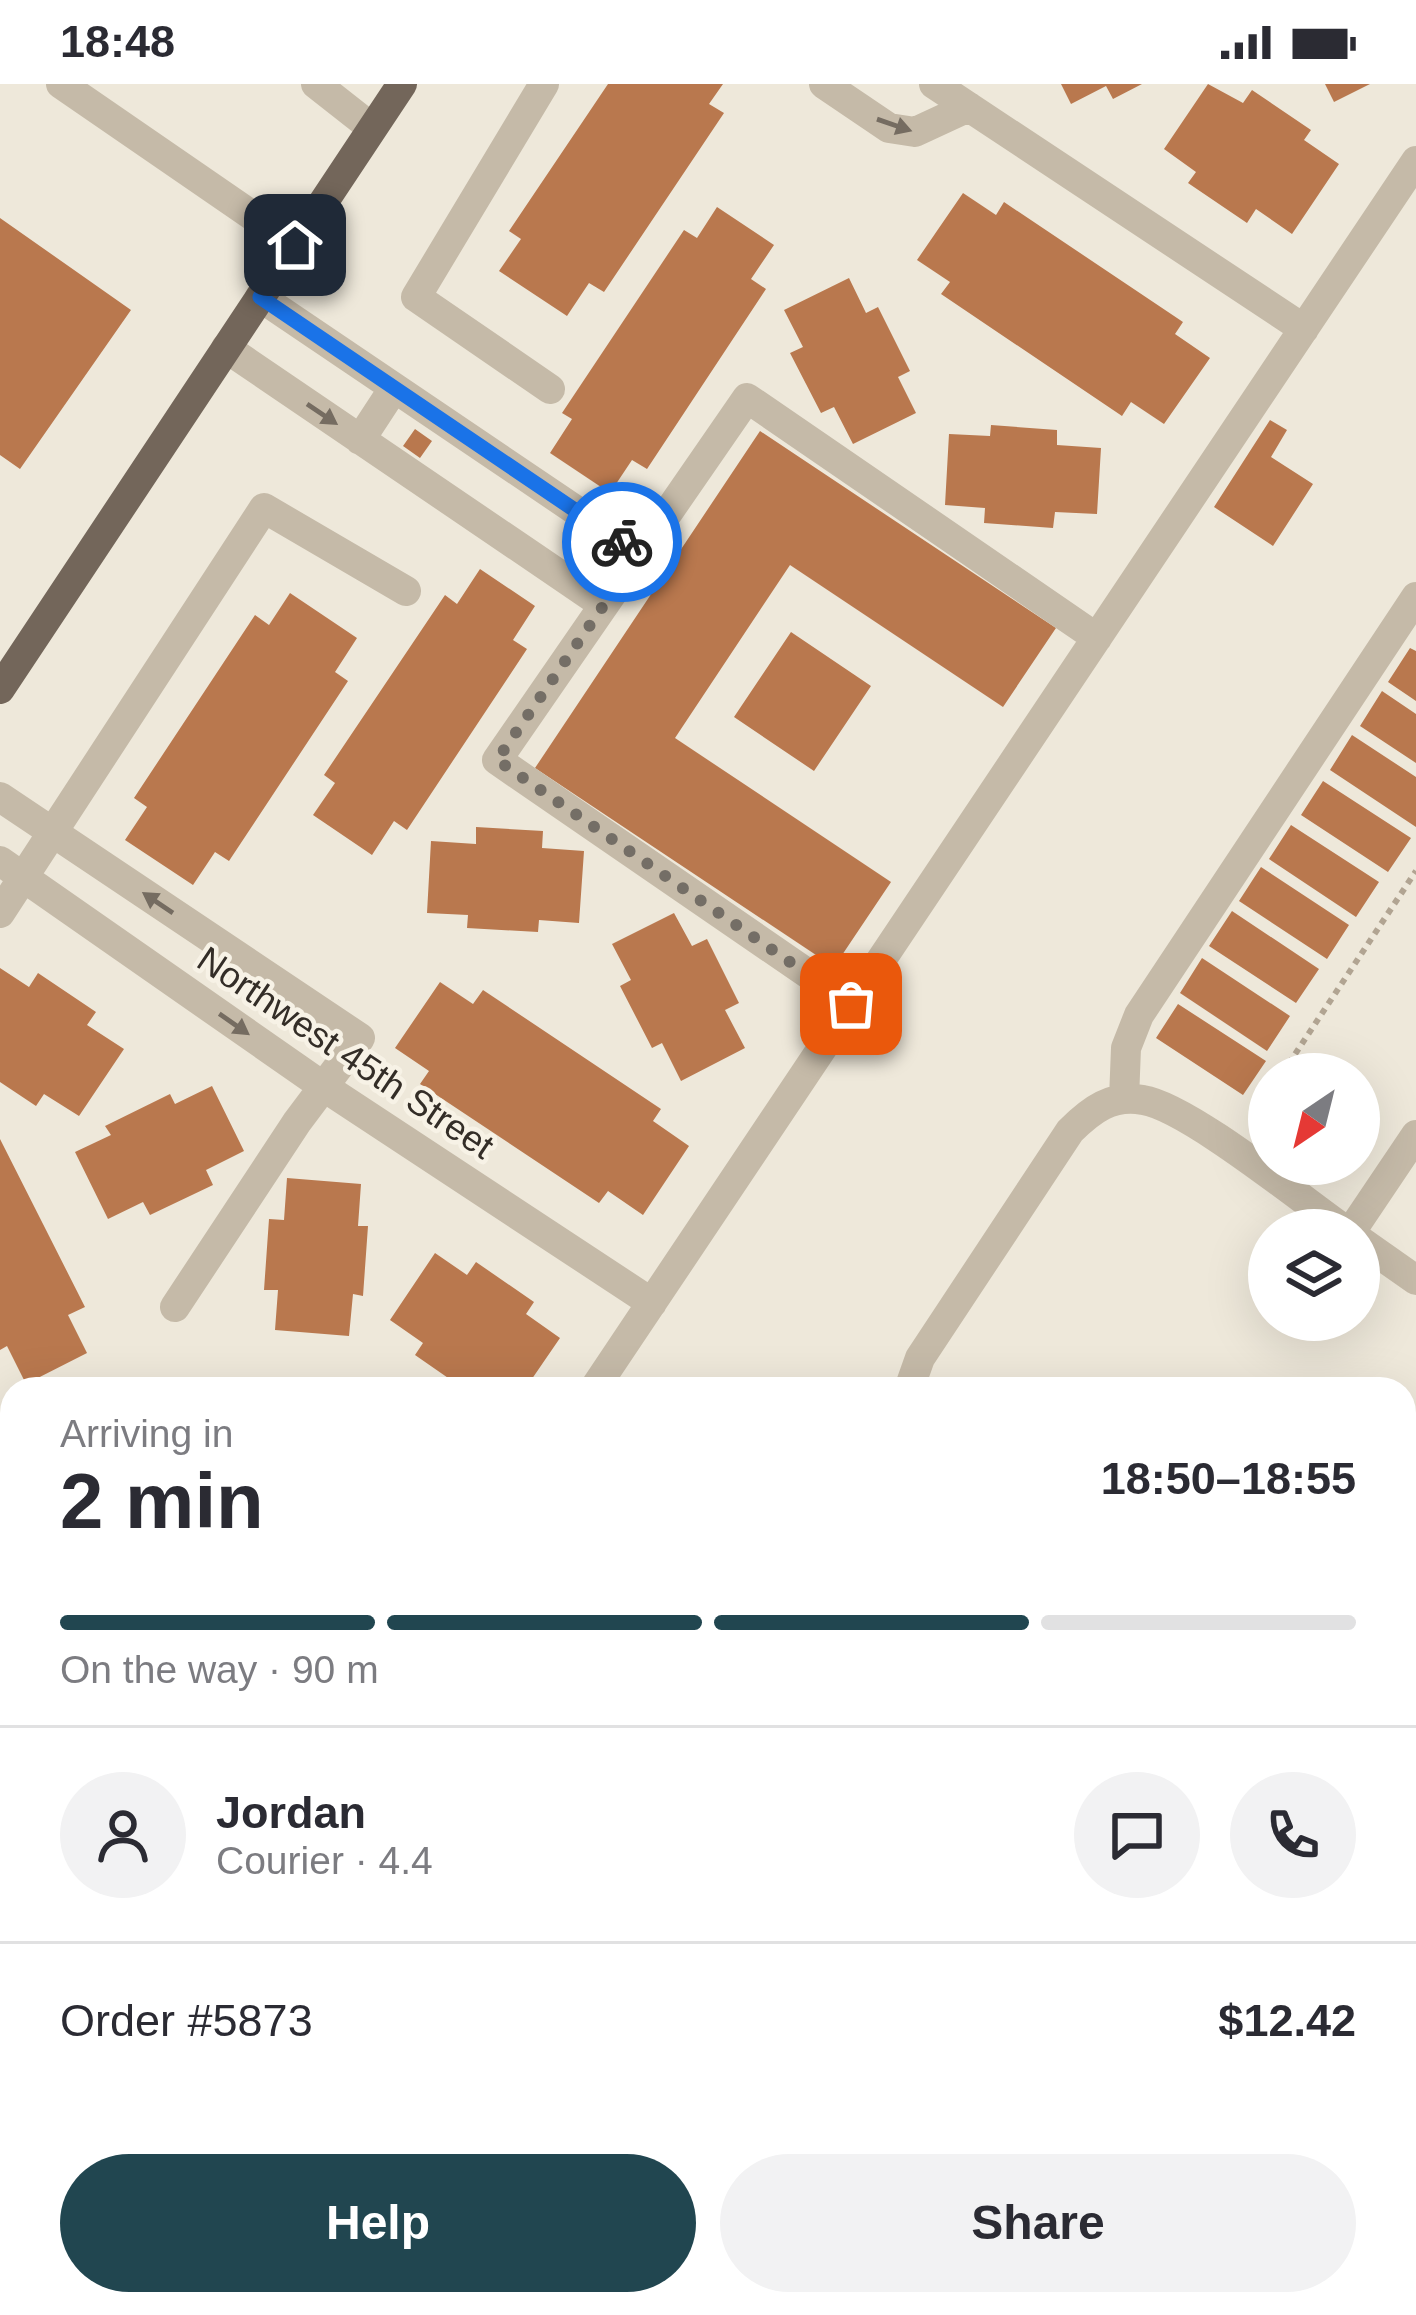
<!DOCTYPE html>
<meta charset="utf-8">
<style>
:root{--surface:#fff;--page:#f2f2f3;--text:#2b2b33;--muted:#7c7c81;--line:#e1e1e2;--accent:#214650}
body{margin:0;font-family:Arial,sans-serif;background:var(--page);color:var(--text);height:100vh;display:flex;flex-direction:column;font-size:45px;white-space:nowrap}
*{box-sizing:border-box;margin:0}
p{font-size:39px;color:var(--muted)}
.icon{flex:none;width:66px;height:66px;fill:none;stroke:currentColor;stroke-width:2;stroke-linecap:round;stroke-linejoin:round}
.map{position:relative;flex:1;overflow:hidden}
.details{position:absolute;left:0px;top:1293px;width:1416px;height:939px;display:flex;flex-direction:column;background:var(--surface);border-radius:36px 36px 0 0;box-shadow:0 12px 48px #0002}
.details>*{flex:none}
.needle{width:78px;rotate:215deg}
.fabs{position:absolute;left:1248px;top:969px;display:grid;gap:24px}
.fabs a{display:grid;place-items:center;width:132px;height:132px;border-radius:50%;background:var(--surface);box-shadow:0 12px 48px #0002;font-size:60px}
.pin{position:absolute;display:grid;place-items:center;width:102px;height:102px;color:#fff;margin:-51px;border-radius:24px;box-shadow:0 6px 18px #0006}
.courier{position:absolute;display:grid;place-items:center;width:120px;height:120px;margin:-60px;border:9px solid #1a73e8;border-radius:50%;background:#fff;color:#222;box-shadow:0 3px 15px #0007}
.headline em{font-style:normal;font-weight:800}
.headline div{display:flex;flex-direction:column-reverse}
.headline{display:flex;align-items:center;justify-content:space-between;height:204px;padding:0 60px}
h1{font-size:78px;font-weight:800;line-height:90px}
.bar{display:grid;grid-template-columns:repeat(4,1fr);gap:18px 12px;align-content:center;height:144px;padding:0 60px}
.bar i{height:15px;border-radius:9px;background:var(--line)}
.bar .selected{background:var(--accent)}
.bar p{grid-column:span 4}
.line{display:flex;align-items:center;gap:30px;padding:0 60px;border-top:3px solid var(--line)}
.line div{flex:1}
.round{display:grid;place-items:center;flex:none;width:126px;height:126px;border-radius:63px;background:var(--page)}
.primary-button{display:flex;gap:24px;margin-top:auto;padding:24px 60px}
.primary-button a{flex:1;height:138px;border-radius:72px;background:var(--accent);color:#fff;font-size:48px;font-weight:800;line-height:138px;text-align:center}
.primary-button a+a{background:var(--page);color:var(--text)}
.status{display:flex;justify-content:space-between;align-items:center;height:84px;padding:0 60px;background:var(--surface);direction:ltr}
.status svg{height:33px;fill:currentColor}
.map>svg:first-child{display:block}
.building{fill:#b9784e}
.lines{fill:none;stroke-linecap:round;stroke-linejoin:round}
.path{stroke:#b1a492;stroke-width:6;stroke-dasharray:6 6;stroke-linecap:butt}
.minor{stroke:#c5baa8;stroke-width:30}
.major{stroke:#73665a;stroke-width:30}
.oneway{fill:#756c61}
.done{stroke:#746e66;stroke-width:12;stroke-dasharray:0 21.6}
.route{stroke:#1a73e8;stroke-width:15}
.labels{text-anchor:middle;stroke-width:9;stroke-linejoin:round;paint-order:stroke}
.street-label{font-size:36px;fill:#332d27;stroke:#f7f2e6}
</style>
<div class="status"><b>18:48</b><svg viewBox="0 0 49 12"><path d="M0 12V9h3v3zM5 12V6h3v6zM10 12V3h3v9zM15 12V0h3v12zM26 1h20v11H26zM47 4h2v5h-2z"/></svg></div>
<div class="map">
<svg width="1416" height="2231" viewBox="0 0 1416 2231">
<rect width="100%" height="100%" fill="#eee8da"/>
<path class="building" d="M608,0H723L709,20L724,29L604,208L589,199L567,232L499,187L521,155L509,147Z
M1061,0H1142L1113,15L1106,2L1071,20Z
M1208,0L1243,19L1252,6L1311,46L1304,56L1339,80L1292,150L1256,125L1247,139L1188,99L1196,88L1164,65Z
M1325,0H1370L1334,18Z
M963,109L996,131L1004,118L1183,238L1175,250L1210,274L1164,340L1131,318L1122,332L941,210L950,198L917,176Z
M717,123L774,161L751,195L766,205L647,385L632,376L610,409L550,369L572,335L562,329L684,146L697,154Z
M0,134L131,226L20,385L0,371Z
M849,194L866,229L878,223L910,287L898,293L916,329L853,360L834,323L821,329L790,269L803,263L784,226Z
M1270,336L1287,346L1271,373L1313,400L1273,462L1214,423Z
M991,341L1057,346V361L1101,364L1097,430L1055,428L1053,444L984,439L985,424L945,421L949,350L990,352Z
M415,345L432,357L420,374L403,362Z
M760,347L1056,544L1003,623L790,481L675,654L891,798L834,883L535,684Z
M480,485L535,522L513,556L527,565L407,746L394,737L372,771L313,731L335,699L324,691L445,511L457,520Z
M290,509L357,554L335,588L348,597L229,777L215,768L193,801L125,756L147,723L134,714L255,531L269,541Z
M791,548L871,602L814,687L734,633Z
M1410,564L1416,567V617L1388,598Z
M1382,607L1416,630V679L1360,642Z
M1352,651L1416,693V743L1330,686Z
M1323,697L1411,754L1388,788L1301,731Z
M1291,741L1379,798L1356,833L1269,775Z
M476,743L543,747L542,764L584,767L579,839L539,836L538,848L467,844L468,831L427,829L431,757L476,760Z
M1261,783L1349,841L1327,875L1239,817Z
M1232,827L1319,885L1296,919L1209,862Z
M674,829L692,862L707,855L739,919L725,926L745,964L681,997L662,959L652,964L620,902L631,896L612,860Z
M1202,874L1290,932L1267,967L1180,909Z
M0,884L29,903L38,889L96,928L87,941L124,965L79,1032L44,1010L36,1022L0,998Z
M440,898L473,920L483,906L661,1025L653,1037L689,1062L643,1131L608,1107L599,1119L420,1000L429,987L395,964Z
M1178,920L1266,977L1243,1011L1156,954Z
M212,1002L244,1067L206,1086L213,1101L150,1131L143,1118L108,1135L75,1068L111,1051L105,1042L170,1010L175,1020Z
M0,1055L85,1223L68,1231L87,1269L26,1300L7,1262L0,1266Z
M287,1094L361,1100L358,1142H368L363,1212L353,1210L349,1252L275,1246L278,1206H264L269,1135L284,1136Z
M435,1169L467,1191L476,1178L534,1218L526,1230L560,1254L525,1305H494L483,1297L477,1305H464L415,1271L423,1259L390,1236Z
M0,1591L12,1599V1708L0,1699Z
M0,1767L12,1775V1912L0,1904Z
M461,2220H550L542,2231H453Z
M567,2220H610L615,2223L610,2231H559Z
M1133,2220H1197L1190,2231H1149Z"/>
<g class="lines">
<path class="path" d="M1282,990L1416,787
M1251,1036L1269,1009"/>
<path class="minor" d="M61,0L295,161
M316,0L372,44
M544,0L416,213L550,305
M824,0L889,44L915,48L969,23
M934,0L1304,245
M260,213L639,469
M226,264L604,521
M360,356L394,304
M0,713L360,954L297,1038L175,1223
M0,777L324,1003L652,1219
M0,829L264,424L406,507
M852,920L497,676L747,314L1097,554
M1124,1015L1126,964L1139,931L1416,513
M1352,1146L1416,1051
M1359,1156L1416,1196
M594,1305L1416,77
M909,1305L920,1274L1070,1047C1091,1026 1112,1010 1143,1016C1188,1023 1302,1116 1345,1146
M1404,1702L1416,1711
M0,1963L12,1971
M0,2074L12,2082
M1404,2216L1416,2225
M53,2220L55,2231
M698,2220L713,2231"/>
<path class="major" d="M0,605L402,0"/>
</g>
<defs><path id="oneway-solid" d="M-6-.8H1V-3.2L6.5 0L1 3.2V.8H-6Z" transform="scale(3)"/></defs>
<g class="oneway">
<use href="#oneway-solid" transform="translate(894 41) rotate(19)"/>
<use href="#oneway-solid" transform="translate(322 330) rotate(34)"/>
<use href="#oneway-solid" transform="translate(158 819) rotate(-146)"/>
<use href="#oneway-solid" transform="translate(234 940) rotate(35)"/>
</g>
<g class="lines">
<path class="done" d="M622,458L639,470L497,676L851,920"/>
<path class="route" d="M295,161L260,213L622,458"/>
</g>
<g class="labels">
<g class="street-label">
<text transform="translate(346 968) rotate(34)" y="13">Northwest 45th Street</text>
</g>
</g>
</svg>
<div class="fabs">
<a><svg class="needle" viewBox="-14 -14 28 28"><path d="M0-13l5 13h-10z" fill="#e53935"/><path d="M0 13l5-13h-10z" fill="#7c7c81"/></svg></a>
<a><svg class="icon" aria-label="layers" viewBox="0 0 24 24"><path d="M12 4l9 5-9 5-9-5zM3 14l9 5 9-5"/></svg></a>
</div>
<div class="pin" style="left:851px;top:920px;background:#ea580c"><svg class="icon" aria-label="bag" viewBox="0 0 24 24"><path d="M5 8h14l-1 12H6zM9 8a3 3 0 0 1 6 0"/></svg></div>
<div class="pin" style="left:295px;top:161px;background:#1f2937"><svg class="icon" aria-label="home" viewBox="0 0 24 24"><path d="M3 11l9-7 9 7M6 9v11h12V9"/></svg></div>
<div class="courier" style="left:622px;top:458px"><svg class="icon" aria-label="bike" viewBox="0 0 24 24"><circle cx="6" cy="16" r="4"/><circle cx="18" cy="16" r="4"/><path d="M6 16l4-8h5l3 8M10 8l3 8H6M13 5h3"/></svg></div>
<section class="details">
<div class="headline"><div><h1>2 min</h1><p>Arriving in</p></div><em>18:50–18:55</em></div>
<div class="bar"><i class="selected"></i><i class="selected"></i><i class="selected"></i><i></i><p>On the way · 90 m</p></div>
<div class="line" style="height:216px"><a class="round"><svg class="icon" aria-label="person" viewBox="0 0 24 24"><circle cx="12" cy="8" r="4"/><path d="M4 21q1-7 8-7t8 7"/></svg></a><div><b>Jordan</b><p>Courier · 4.4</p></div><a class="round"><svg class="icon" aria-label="chat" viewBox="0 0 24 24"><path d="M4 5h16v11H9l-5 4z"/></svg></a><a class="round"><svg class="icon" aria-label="phone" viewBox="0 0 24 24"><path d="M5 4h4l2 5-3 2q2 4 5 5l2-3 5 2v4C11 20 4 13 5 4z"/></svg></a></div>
<div class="line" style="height:156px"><div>Order #5873</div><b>$12.42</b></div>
<div class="primary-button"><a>Help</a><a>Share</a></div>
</section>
</div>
